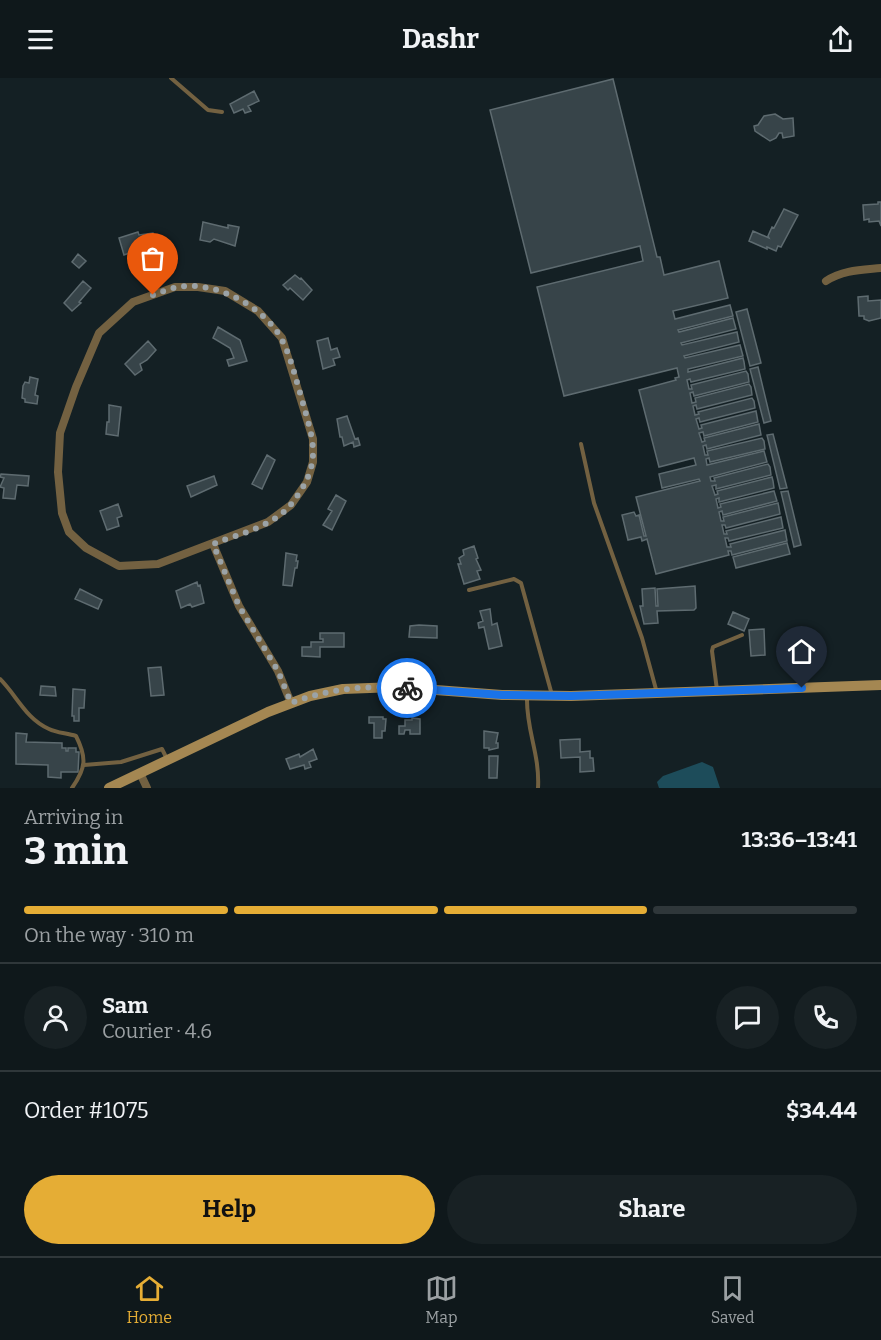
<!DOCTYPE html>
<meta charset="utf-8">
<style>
:root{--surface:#0f181b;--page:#182124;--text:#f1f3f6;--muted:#9ba0a3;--line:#2f373a;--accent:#e5ad35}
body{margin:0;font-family:Bitter,serif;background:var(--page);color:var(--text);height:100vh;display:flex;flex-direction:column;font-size:22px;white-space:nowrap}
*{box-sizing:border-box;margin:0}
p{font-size:20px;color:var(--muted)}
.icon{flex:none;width:33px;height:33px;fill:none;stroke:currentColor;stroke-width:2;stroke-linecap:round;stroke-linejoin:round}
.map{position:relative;height:710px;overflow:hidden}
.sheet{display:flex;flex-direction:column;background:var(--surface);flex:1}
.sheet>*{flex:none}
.pin{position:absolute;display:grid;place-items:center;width:51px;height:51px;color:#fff;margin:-62px -26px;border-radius:50% 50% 50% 0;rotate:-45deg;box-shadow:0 0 6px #0007}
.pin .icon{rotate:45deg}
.courier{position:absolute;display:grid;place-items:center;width:60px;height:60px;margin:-30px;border:4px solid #1a73e8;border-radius:50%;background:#fff;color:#222;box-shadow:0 2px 8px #0007}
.overview em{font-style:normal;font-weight:700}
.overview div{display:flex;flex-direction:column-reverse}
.overview{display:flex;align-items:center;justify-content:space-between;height:102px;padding:0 24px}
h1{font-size:39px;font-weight:700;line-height:45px}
.bar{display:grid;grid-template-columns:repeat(4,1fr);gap:9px 6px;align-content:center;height:72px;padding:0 24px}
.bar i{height:8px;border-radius:4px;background:var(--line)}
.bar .on{background:var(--accent)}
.bar p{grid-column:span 4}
.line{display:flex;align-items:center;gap:15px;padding:0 24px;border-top:2px solid var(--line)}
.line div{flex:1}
.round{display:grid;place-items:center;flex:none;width:63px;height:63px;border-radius:32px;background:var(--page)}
.primary-button{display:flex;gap:12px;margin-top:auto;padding:12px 24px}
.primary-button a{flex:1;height:69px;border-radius:36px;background:var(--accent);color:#111;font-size:24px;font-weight:700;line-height:69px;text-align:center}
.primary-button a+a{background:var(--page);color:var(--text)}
header{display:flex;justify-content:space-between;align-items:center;height:78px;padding:0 24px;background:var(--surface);font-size:27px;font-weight:700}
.dock{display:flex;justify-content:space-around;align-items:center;height:84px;border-top:2px solid var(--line);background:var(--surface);font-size:16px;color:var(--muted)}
.dock a{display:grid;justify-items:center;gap:3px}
.dock .on{color:var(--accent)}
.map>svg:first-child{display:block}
.water{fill:#1d4c5a}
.building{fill:#374449;stroke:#5e6b70;stroke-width:1.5}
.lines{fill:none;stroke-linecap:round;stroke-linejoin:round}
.lane{stroke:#736141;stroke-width:4}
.street{stroke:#736141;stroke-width:8}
.secondary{stroke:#a48752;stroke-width:10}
.done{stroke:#9ba3a7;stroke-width:6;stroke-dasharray:0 10.8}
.route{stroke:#1a73e8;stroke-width:8}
</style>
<header><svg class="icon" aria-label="menu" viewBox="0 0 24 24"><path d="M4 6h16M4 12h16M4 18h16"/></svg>Dashr<svg class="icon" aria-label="share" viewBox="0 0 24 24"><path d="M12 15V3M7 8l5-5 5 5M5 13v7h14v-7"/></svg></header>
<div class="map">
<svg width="881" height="710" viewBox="0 0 881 710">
<rect width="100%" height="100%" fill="#142024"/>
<path class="water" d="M702,684L713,689L720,710H659L657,704L663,698Z"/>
<path class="building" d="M613,1L657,179H660L664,197L719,183L728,220L673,233L675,241L730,227L733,238L678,252L679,254L733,240L736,251L681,265L682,267L737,254L739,264L684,278L685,280L740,267L743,278L688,291V294L743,280L744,284L745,291L691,304L690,301L687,302L689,311H692L691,307L746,293L748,296L749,304L694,318L693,314L690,315L692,325L696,324L695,320L749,306L751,309L752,317L697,331L696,327L693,328L695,337L699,336L698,334L752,320L754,323L755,330L700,344L699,340L696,341L699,351L702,350L701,347L756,333L758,344L704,358L703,354L699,355L702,364L705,363L704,360L759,346L761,357L707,371L706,367L703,368L705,377H708L707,373L762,360L764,363L765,371L710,384L709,380L706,381L707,387L764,373L767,384L710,399L711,403H715L714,400L768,386L770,389L771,397L716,411V407L712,408L715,417L718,416L717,413L772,399L773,403L774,410L719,424V420L716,421L718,430L721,429L720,426L774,413L777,423L723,437L722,433L719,434L721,443H724L723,439L778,425L779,430L780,436L726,450L725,447H722L724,456H727L726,453L781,439L783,450L729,463L728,460H725L727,469H731L730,466L785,452L787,463L732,477L731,473H728L729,477L656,496L647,461L642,463L641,459L628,462L622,437L634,434L636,438L639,437L644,458H646L636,419L700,403L699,401L662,410L659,396L696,387L694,380L659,389L639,312L676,302L675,300L679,299L677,290L564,318L537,209L643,183L640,168L531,195L490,32Z
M254,13L259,23L248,28L251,33L245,35L243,31L234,35L230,26Z
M775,36L783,41L793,40L794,58L783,60L782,55H779L776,60L770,63L755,53L754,48L758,47L764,38Z
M878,124H881V148L879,143L869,144V141L864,142L863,127L878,126Z
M784,131L798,137L781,169L778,168L776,173L767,169V171L749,163L753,153L769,160L768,158L772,149L774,150Z
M203,144L228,150V147L239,149L235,168L214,161L210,164L200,162Z
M138,154L139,157L153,155L156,165L124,177L119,160Z
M78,176L86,183L79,190L72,184Z
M295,197L300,201L301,200L312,212L303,222L290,210L288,212L283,207Z
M83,203L91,210L79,224L81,225L72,233L64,225Z
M868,218V223L881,222V240L869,243L864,241V238H859L858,219Z
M747,231L761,285L750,288L736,234Z
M218,249L240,262L247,283L229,288L227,282L234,280L230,270L213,260Z
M328,260L331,272L337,270L340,279L333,281L335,287L323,291L317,263Z
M148,263L156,272L147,282L140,286L142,292L135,297L125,286Z
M758,289L771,343L764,345L750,291Z
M30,299L38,301L35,317L38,318L37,326L25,324V321L22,320L23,308L25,304L29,305Z
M109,327L121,329L118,358L106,356L107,344H109Z
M347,338L355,361L358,360L360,367L354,369L353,364L344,368L342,359H340L337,341Z
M773,356L787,410L780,411L767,357Z
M267,377L275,382L262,411L252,406Z
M1,396L29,398L28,408L17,407L15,421L3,420L4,410L0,409L4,400L0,399Z
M214,398L217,407L191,419L187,408Z
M788,413L801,467L794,469L781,414Z
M336,417L346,423L332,452L323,447L332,433L328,431Z
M118,426L122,438L117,440L119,448L107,452L100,433Z
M787,465L790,476L736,490L733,479Z
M474,468L478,480L476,481L481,492L477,493L480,501L464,506L458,486H461L459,480L464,477L463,472Z
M286,475L297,477L296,483H298L297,490H295L292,508L283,507Z
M197,504L198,508L200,507L204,525L192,529L190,526L181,530L176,513Z
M695,508L696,530L694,532L657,533L658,545L644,546L640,528H643L642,511L655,510L656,528H658L657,511Z
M80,511L102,522L98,531L75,521Z
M490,531L492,547L497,545L502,568L489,571L484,549L479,550L478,545L483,543L480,533Z
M733,534L749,541L744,553L728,546Z
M419,547L437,548V560L409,559L410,548Z
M764,551L765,577L751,578L749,552Z
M320,555H344V569H320V579L302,578V569H311V564H323V561H320Z
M161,589L164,617L151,618L148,590Z
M41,608L55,609L56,618L40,617Z
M73,611L85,612L84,630H79V643H74V638H72Z
M369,639H383V641H386L385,653H382V660H374V645H369Z
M412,640L420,641V656H410V652H405L404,656H399V648H405V642H412Z
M484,653L498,655L496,665H498V670L489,672V670H484Z
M16,655L27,656L26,664L62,665V670H66V673H68V670H76V674H79L78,694H61V700L48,699V687L16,686Z
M580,661V674L590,673V680H593L594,693L580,694V679L561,680L560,662Z
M313,671L317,681L309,684L311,689L305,691L304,687L290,691L286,681L299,676L300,679Z
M489,678H498L497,700H489Z"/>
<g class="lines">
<path class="lane" d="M171,0L208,32L222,34
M581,366L594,425L642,560L657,615
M469,512L514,501L521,505L552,617
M0,601C17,618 26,641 49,651C57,655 67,655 76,658C87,680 86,690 72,710
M717,612L712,573L713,569L742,557
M527,619C526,652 540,676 538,710
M84,687L121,684L162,671L167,681"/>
<path class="street" d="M826,203C843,192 861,192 881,190
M175,209H198L225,213L258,233L282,260L313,361V384L307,404L291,427L268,444L158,486L119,488L86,470L69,454L62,435L58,394L60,355L76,309L99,255L133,224Z
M213,466L239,528L278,593L291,625
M140,695L147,710"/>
<path class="secondary" d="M109,710L268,634L310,618L343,611L396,609L502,617L571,618L881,607"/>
</g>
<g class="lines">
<path class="done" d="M153,217C160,215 167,211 174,210C211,200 265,228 282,262C291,279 295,299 301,318C313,363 324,384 292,425C275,448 239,456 213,466L239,528L278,593L291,625C328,611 367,607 407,610"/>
<path class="route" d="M407,610L502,617L571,618L802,610"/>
</g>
</svg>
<div class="pin" style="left:153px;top:217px;background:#ea580c"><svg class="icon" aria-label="bag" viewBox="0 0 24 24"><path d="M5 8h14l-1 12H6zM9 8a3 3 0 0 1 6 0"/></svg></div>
<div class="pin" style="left:802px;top:610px;background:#1f2937"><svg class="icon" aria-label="home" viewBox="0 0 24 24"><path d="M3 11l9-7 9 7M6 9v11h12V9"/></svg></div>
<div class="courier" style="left:407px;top:610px"><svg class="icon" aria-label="bike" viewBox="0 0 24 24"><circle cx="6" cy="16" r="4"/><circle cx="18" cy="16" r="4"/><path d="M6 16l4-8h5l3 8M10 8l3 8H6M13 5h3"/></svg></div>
</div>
<section class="sheet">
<div class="overview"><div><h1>3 min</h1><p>Arriving in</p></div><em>13:36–13:41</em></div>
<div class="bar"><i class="on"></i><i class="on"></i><i class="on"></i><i></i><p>On the way · 310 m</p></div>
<div class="line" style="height:108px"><a class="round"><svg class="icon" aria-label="person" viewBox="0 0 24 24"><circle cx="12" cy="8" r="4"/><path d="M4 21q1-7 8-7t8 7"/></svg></a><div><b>Sam</b><p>Courier · 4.6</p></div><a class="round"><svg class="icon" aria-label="chat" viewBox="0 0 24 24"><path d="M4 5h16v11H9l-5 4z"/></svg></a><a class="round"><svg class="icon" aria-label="phone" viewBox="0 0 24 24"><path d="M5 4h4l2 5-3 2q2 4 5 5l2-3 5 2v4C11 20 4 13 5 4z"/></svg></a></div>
<div class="line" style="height:78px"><div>Order #1075</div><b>$34.44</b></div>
<div class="primary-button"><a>Help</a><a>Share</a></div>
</section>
<nav class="dock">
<a class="on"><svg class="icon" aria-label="home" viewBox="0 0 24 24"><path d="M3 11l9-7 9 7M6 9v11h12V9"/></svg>Home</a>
<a><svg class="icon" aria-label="map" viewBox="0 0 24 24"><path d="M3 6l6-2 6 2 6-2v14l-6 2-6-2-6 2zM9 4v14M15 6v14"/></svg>Map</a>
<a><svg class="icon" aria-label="saved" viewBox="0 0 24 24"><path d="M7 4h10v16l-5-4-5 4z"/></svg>Saved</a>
</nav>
